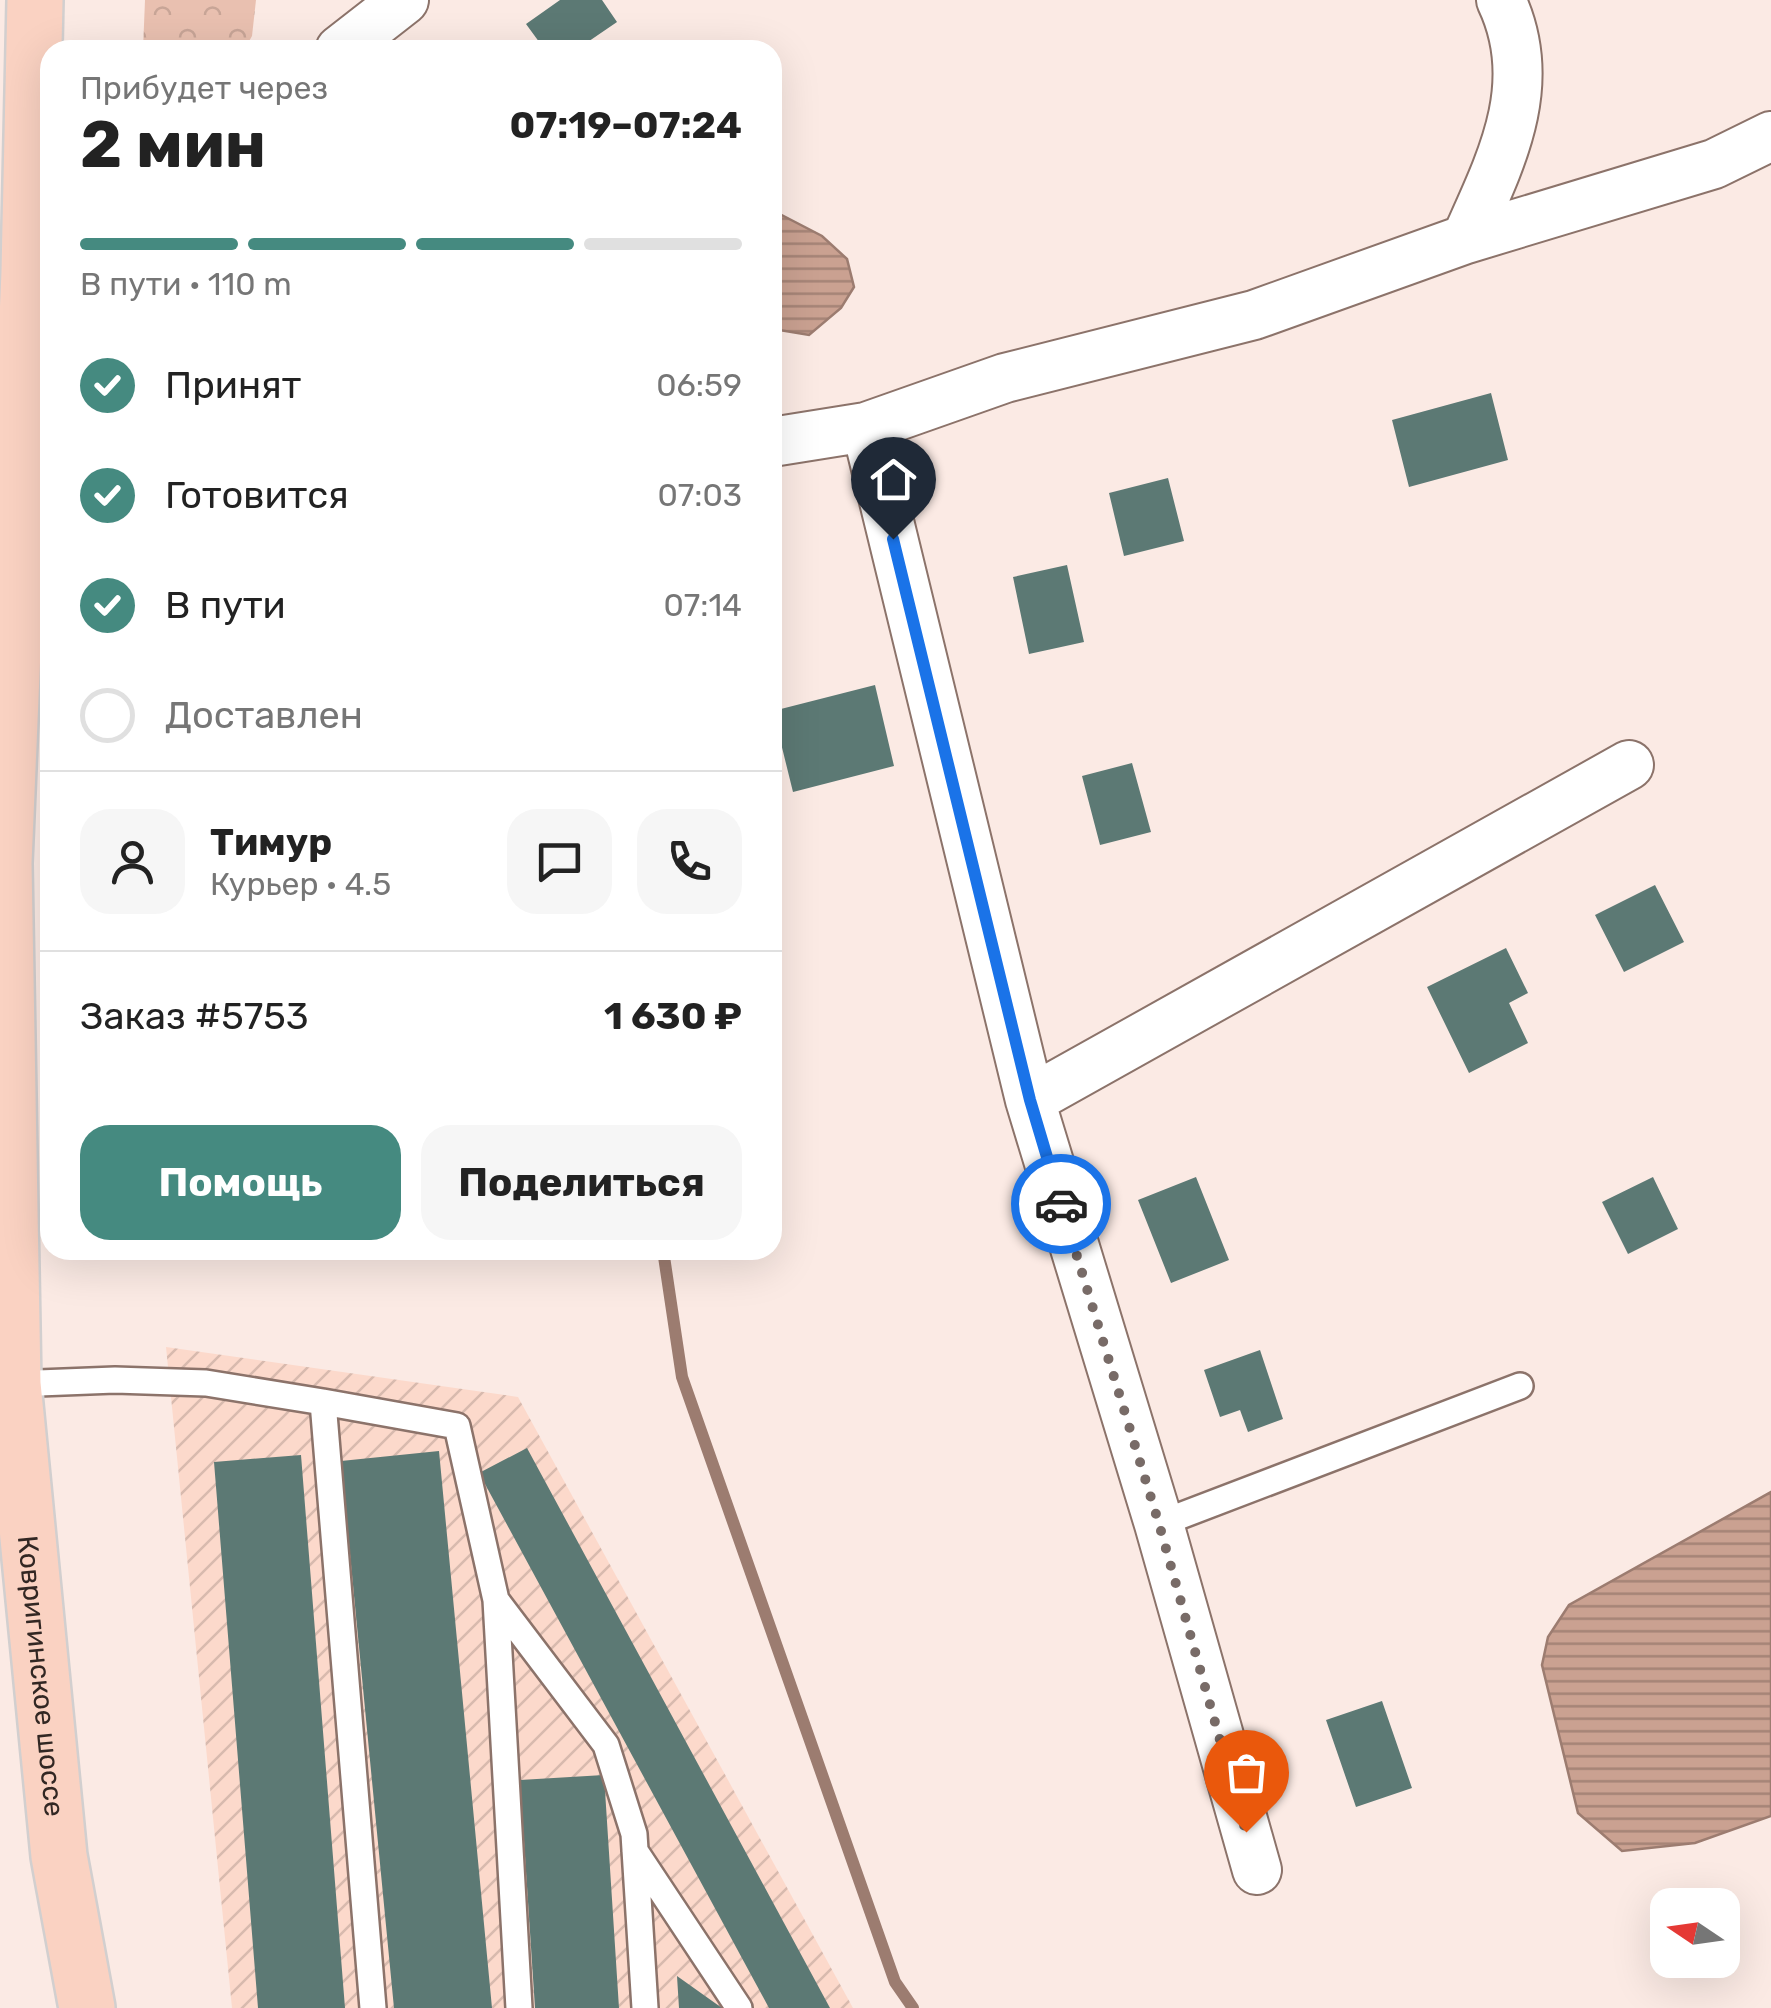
<!DOCTYPE html>
<html lang="ru">
<meta charset="utf-8">
<style>
:root{--surface:#fff;--page:#f6f6f6;--text:#222;--muted:#767676;--line:#e0e0e0;--accent:#458a80}
body{margin:0;font-family:Rubik,sans-serif;background:var(--page);color:var(--text);height:100vh;display:flex;flex-direction:column;font-size:38px;white-space:nowrap}
*{box-sizing:border-box;margin:0}
p{font-size:32px;color:var(--muted)}
.icon{flex:none;width:55px;height:55px;fill:none;stroke:currentColor;stroke-width:2;stroke-linecap:round;stroke-linejoin:round}
.map{position:relative;flex:1;overflow:hidden}
.panel{position:absolute;left:40px;top:40px;width:742px;height:1220px;display:flex;flex-direction:column;background:var(--surface);border-radius:30px;box-shadow:0 10px 40px #0002}
.panel>*{flex:none}
.needle{width:65px;rotate:283deg}
.buttons{position:absolute;left:1650px;top:1888px;display:grid;gap:20px}
.buttons a{display:grid;place-items:center;width:90px;height:90px;border-radius:20px;background:var(--surface);box-shadow:0 10px 40px #0002;font-size:50px}
.pin{position:absolute;display:grid;place-items:center;width:85px;height:85px;color:#fff;margin:-102px -42px;border-radius:50% 50% 50% 0;rotate:-45deg;box-shadow:0 0 10px #0007}
.pin .icon{rotate:45deg}
.courier{position:absolute;display:grid;place-items:center;width:100px;height:100px;margin:-50px;border:8px solid #1a73e8;border-radius:50%;background:#fff;color:#222;box-shadow:0 2px 12px #0007}
.headline em{font-style:normal;font-weight:700}
.headline div{display:flex;flex-direction:column-reverse}
.headline{display:flex;align-items:center;justify-content:space-between;height:170px;padding:0 40px}
h1{font-size:65px;font-weight:700;line-height:75px}
.bar{display:grid;grid-template-columns:repeat(4,1fr);gap:15px 10px;align-content:center;height:120px;padding:0 40px}
.bar i{height:12px;border-radius:8px;background:var(--line)}
.bar .selected{background:var(--accent)}
.bar p{grid-column:span 4}
.line{display:flex;align-items:center;gap:25px;padding:0 40px;border-top:2px solid var(--line)}
.line div{flex:1}
.round{display:grid;place-items:center;flex:none;width:105px;height:105px;border-radius:30px;background:var(--page)}
ol{padding:0 40px;list-style:none}
li{display:flex;align-items:center;gap:30px;height:110px}
li p{margin-inline-start:auto}
li .icon{padding:10px;border-radius:50%;background:var(--accent);color:#fff;stroke-width:4}
li:last-child{color:var(--muted)}
li i{width:55px;height:55px;border:5px solid var(--line);border-radius:50%}
.cta{display:flex;gap:20px;margin-top:auto;padding:20px 40px}
.cta a{flex:1;height:115px;border-radius:30px;background:var(--accent);color:#fff;font-size:40px;font-weight:700;line-height:115px;text-align:center}
.cta a+a{background:var(--page);color:var(--text)}
.map>svg:first-child{display:block}
.industrial{fill:url(#industrial-furrows)}
.forest{fill:url(#forest-crowns)}
.water{fill:url(#water-rules);stroke:#9c7c70;stroke-width:2.5}
.lines{fill:none;stroke-linecap:round;stroke-linejoin:round}
.stream{stroke:#9c7c70;stroke-width:12}
.building{fill:#5c7974}
.service-casing{stroke:#8c736a;stroke-width:30}
.minor-casing{stroke:#8c736a;stroke-width:52}
.primary-casing{stroke:#d2cfcf;stroke-width:60}
.service{stroke:#fff;stroke-width:25}
.minor{stroke:#fff;stroke-width:48}
.primary{stroke:#fad2c2;stroke-width:55}
.done{stroke:#786b67;stroke-width:10;stroke-dasharray:0 18}
.route{stroke:#1a73e8;stroke-width:12}
.labels{text-anchor:middle;stroke-width:8;stroke-linejoin:round;paint-order:stroke}
.street-label{font-size:28px;fill:#322723;stroke:#fbeae4}
</style>
<div class="map">
<svg width="1771" height="2008" viewBox="0 0 1771 2008">
<defs>
<pattern id="industrial-furrows" width="10" height="10" patternUnits="userSpaceOnUse" patternTransform="scale(2.5)"><rect width="10" height="10" fill="#fcd9cb"/><path d="M-1 1l2-2M0 10L10 0M9 11l2-2" fill="none" stroke="#d8baae"/></pattern>
<pattern id="forest-crowns" width="20" height="18" patternUnits="userSpaceOnUse" patternTransform="scale(2.5)"><rect width="20" height="18" fill="#e9c0b0"/><path d="M2 6a3 3 0 1 1 6 0M12 15a3 3 0 1 1 6 0" fill="none" stroke="#c8a597"/></pattern>
<pattern id="water-rules" width="6" height="5" patternUnits="userSpaceOnUse" patternTransform="scale(2.5)"><rect width="6" height="5" fill="#caa191"/><path d="M0 2.5h6" fill="none" stroke="#a58376"/></pattern>
</defs>
<rect width="100%" height="100%" fill="#fbeae4"/>
<path class="industrial" d="M166,1347L518,1397L853,2008H232Z"/>
<path class="forest" d="M145,0H256L252,36L244,50H143Z"/>
<path class="water" d="M772,210L822,236L847,259L854,287L841,308L809,335L773,329Z
M1771,1492V1816L1695,1843L1622,1851L1578,1813L1542,1665L1548,1637L1569,1605Z"/>
<g class="lines">
<path class="stream" d="M663,1250L682,1377L895,1982L913,2008"/>
</g>
<path class="building" d="M560,0H602L617,22L576,50H545L526,24Z
M1491,393L1508,460L1409,487L1392,420Z
M1168,478L1184,541L1124,556L1109,493Z
M1067,565L1084,642L1029,654L1013,577Z
M875,685L894,766L793,792L773,711Z
M1132,763L1151,832L1100,845L1082,776Z
M1655,885L1684,942L1624,972L1595,915Z
M1506,948L1528,993L1509,1003L1528,1043L1469,1073L1427,987Z
M1196,1177L1229,1260L1171,1283L1138,1200Z
M1653,1177L1678,1229L1628,1254L1602,1202Z
M1260,1350L1283,1419L1248,1432L1240,1410L1220,1417L1204,1370Z
M527,1448L830,2008H769L479,1473Z
M439,1451L492,2008H394L341,1461Z
M301,1455L345,2008H258L214,1462Z
M1382,1701L1412,1788L1356,1807L1326,1720Z
M604,1775L619,2008H535L520,1780Z
M677,1976L722,2008H679Z"/>
<g class="lines">
<g class="service-casing">
<path id="service" d="M13,1384L115,1380L206,1383L323,1402L373,2008
M323,1402L457,1426L496,1600L519,2008
M1159,1524L1520,1386
M496,1600L606,1745L634,1834L645,2008
M635,1851L739,2008"/>
</g>
<g class="minor-casing">
<path id="minor" d="M340,50L404,0
M1466,239C1501,161 1541,84 1501,0
M866,427L1030,1100L1159,1524L1257,1870
M772,442L866,427L1005,378L1254,315L1466,239L1714,164L1771,136
M1030,1100L1629,765"/>
</g>
<g class="primary-casing">
<g id="primary">
<path id="s1" d="M35,0L29,272L4,863L13,1384L59,1856L87,2008"/>
</g>
</g>
<use href="#service" class="service"/>
<use href="#minor" class="minor"/>
<use href="#primary" class="primary"/>
</g>
<g class="lines">
<path class="done" d="M1061,1204L1159,1524L1246,1832"/>
<path class="route" d="M893,539L1030,1100L1061,1204"/>
</g>
<g class="labels">
<g class="street-label">
<text dy="10" stroke="none"><textPath href="#s1" startOffset="1678">Ковригинское шоссе</textPath></text>
</g>
</g>
</svg>
<div class="buttons">
<a><svg class="needle" viewBox="-14 -14 28 28"><path d="M0-13l5 13h-10z" fill="#e53935"/><path d="M0 13l5-13h-10z" fill="#767676"/></svg></a>
</div>
<div class="pin" style="left:1246px;top:1832px;background:#ea580c"><svg class="icon" aria-label="bag" viewBox="0 0 24 24"><path d="M5 8h14l-1 12H6zM9 8a3 3 0 0 1 6 0"/></svg></div>
<div class="pin" style="left:893px;top:539px;background:#1f2937"><svg class="icon" aria-label="home" viewBox="0 0 24 24"><path d="M3 11l9-7 9 7M6 9v11h12V9"/></svg></div>
<div class="courier" style="left:1061px;top:1204px"><svg class="icon" aria-label="car" viewBox="0 0 24 24"><path d="M5 17H2v-5l4-1 3-4h7l3 4 3 1v5h-3M9 17h6M6 11h13"/><circle cx="7" cy="17" r="2"/><circle cx="17" cy="17" r="2"/></svg></div>
<section class="panel">
<div class="headline"><div><h1>2 мин</h1><p>Прибудет через</p></div><em>07:19–07:24</em></div>
<div class="bar"><i class="selected"></i><i class="selected"></i><i class="selected"></i><i></i><p>В пути · 110 m</p></div>
<ol>
<li><svg class="icon" aria-label="check" viewBox="0 0 24 24"><path d="M5 12l5 5 9-10"/></svg>Принят<p>06:59</p></li>
<li><svg class="icon" aria-label="check" viewBox="0 0 24 24"><path d="M5 12l5 5 9-10"/></svg>Готовится<p>07:03</p></li>
<li><svg class="icon" aria-label="check" viewBox="0 0 24 24"><path d="M5 12l5 5 9-10"/></svg>В пути<p>07:14</p></li>
<li><i></i>Доставлен</li>
</ol>
<div class="line" style="height:180px"><a class="round"><svg class="icon" aria-label="person" viewBox="0 0 24 24"><circle cx="12" cy="8" r="4"/><path d="M4 21q1-7 8-7t8 7"/></svg></a><div><b>Тимур</b><p>Курьер · 4.5</p></div><a class="round"><svg class="icon" aria-label="chat" viewBox="0 0 24 24"><path d="M4 5h16v11H9l-5 4z"/></svg></a><a class="round"><svg class="icon" aria-label="phone" viewBox="0 0 24 24"><path d="M5 4h4l2 5-3 2q2 4 5 5l2-3 5 2v4C11 20 4 13 5 4z"/></svg></a></div>
<div class="line" style="height:130px"><div>Заказ #5753</div><b>1 630 ₽</b></div>
<div class="cta"><a>Помощь</a><a>Поделиться</a></div>
</section>
</div>
